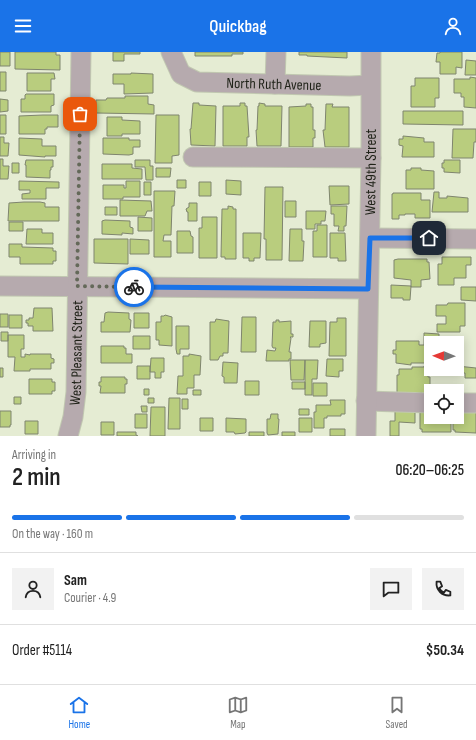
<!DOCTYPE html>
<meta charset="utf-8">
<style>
:root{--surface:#fff;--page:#f2f2f2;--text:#222;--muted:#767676;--line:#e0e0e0;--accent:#1a73e8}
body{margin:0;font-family:"Sofia Sans Condensed",sans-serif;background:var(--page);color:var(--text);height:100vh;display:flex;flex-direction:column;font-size:15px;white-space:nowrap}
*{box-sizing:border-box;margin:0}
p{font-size:13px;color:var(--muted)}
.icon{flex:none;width:22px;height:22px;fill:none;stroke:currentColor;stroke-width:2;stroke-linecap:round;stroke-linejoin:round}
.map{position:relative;height:384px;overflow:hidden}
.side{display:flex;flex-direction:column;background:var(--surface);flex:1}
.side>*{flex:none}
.needle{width:26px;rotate:271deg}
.fabs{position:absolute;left:424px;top:284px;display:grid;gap:8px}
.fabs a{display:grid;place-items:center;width:40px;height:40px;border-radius:0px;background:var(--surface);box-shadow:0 2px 10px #0003;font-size:20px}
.pin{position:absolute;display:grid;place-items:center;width:34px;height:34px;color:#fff;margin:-17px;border-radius:8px;box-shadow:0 2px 6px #0006}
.courier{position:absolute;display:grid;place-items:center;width:40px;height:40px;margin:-20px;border:3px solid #1a73e8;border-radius:50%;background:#fff;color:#222;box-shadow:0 1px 5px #0007}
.overview em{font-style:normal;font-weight:600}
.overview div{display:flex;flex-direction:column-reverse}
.overview{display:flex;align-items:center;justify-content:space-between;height:68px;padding:0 12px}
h1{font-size:26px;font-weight:600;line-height:30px}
.bar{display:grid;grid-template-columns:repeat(4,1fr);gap:6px 4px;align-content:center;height:48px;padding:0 12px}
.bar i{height:5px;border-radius:3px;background:var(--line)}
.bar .selected{background:var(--accent)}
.bar p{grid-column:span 4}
.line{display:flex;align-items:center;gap:10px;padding:0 12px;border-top:1px solid var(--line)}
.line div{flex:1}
.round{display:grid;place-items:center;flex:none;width:42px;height:42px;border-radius:0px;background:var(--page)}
header{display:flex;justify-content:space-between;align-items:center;height:52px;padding:0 12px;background:var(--accent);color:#fff;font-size:18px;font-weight:600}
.dock{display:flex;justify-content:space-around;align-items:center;height:56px;border-top:1px solid var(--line);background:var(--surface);font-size:11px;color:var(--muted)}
.dock a{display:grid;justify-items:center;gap:2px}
.dock .selected{color:var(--accent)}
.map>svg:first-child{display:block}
.building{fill:#b9cd7e;stroke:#7f856e}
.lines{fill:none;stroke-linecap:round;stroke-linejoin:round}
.minor-casing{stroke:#c1c8b1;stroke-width:21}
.minor{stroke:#b6aaae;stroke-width:19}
.done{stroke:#646959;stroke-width:4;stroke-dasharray:0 7.2}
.route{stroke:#1a73e8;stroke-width:5}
.labels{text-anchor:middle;stroke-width:3;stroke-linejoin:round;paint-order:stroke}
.street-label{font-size:15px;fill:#1f2218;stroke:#f2fae0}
</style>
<header><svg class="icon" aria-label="menu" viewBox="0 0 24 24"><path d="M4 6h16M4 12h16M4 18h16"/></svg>Quickbag<svg class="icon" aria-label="person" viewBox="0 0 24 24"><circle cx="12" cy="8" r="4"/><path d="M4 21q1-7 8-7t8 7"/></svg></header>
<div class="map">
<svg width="476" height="384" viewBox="0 0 476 384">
<rect width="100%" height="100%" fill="#e5ecd3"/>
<path class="building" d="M0,0H10V14H0Z
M15,0H56V3H60V18L15,17Z
M113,0H140V2H124V9H113Z
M195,0H243V2H232V4H195Z
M299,0H347V6L307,4V3H299Z
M440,0H462V16L456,15V22H440V10H436L437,1H440Z
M466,8L476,9V23H465Z
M0,20H6V39H0Z
M27,21H54L55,27H51V39H27Z
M131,21L153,22V41L124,42V32H113V22H131Z
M470,25L476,26V56L464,55V45H461V41H454V27H470Z
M415,26H439V46H435V55H411V34H415Z
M26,42H54V53L51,54V60H21V47H25V43Z
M125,44H148V52L154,53V62L96,61V48H106L107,46H125Z
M0,47L8,48V59L0,60Z
M193,51H199V53L216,54L215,94L191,93L190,77H191Z
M240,51H245V54H247L249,85H247V94H223V54H240Z
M259,51L265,52V54H282L281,94H257L256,78H257L258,54H259Z
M306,52H311V55H313V78H315V86H313V95H289V55L306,54Z
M326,52H333L332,55H349V95H325L323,78H325Z
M403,59H463V73L403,72Z
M0,63H6V82H0Z
M43,63H58V75H47V77H45V82H19V64Z
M156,63H179V103L172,104V111H155Z
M107,65H122V68L140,69V82H122V84H107Z
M453,77H476V90H474L473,106H452Z
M403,84L424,86V90H434V105H402L403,94L399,93V87H403Z
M0,85H4V91H9L8,104H0Z
M19,86L42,87V94H56V104H45V105L19,103Z
M103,86H129V88H140V95H133V102L129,103L103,102Z
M0,107H3V114H9L8,127H0Z
M26,108H53V115H51V118H50V126L26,125V113H25Z
M135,108H150V114H153V128H146L145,115H135Z
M444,108H460V121L444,120V116H442V111H444Z
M12,111H19V121H12Z
M102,112H132V116L142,117V127H102Z
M156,116H171L170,125H156Z
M411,116H421V118L434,119V137H406V118H411Z
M177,128H186V136H177Z
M226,128L241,129V143L226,142Z
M19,129L59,130V136H46V147H22V142L30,141V138H19Z
M126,129H140V145H123V147H103V133H124V136H126Z
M144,130H151V143H144Z
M199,130H211V144H199Z
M329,134H349V152L330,153Z
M265,135H283L282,208H266V187H264Z
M154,139H175L174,154H172L171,183H164L163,189H171V205H154Z
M434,140H439V146H447V144L468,146V160H432Z
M393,141H421V148H430V166H415V162H405V163H399V167H392V142H393Z
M120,148L151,149L152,159H147L145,164H120Z
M285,149H296V165H285Z
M24,150H40L45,151V155H59V169H8L9,151Z
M189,151H197V169H188V160H187L186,157L189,155Z
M228,154L233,155V157H236V207H225V205H221L222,157H228Z
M331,154H347L346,174H344V179H338L339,174H334V162H331Z
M105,155H117V163H105Z
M306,159H326L325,169H321V172H315V177H306Z
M138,165L152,166V179H138Z
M202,165H217V206H199V176H202Z
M105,168L130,169V175L133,176V182L122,181V183L102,182V169Z
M9,170H23V179H9Z
M317,173H327V205H313V179H317Z
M27,177H42V181H53V192H26Z
M290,177H302V189H304L303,209H289Z
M177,179H190L191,184L193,185V201H177Z
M243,181H261L260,206H254V209H249V206H243Z
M330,181H345L346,209H338V206H330Z
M94,187H128V212L94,211Z
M130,187L149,188V202H130Z
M9,192H22V195L53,196V199H56V209H53V212H20V205H9Z
M442,205H471V213H466V226H454V233H438V212H442Z
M398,207H427V210H429L430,227L421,228V235H411V228L394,226V208Z
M391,233L411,234L410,248H403V246H391Z
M461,235H476V249L461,248Z
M448,251H465V274H460V280H437V272H446V264H436V253H447Z
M34,256H52L53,279H33V274H28V271H26V268H29V266H33Z
M108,260L129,261V267L131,268L130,280H101V270H104L105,261Z
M134,261H149V276H134Z
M0,262H8V275H0Z
M9,263H22V276H9Z
M165,263L172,265V294L159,293V288H156V270H161V264H164Z
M242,265H256V300H241Z
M337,266H346V304H329L330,270H337Z
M216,267L229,269L228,301H223V304H220L218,308H210V270H215Z
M276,268H279V270L291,269V282H293V285H290L291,286L289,300H291V307H289V309H266L267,298L275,299L276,296H273L272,294L273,270H276Z
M310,269H326V291L320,292V295H309Z
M176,274H189V297H180V302H177L176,297Z
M1,280H8V289H1Z
M424,281L439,282V291H431V309H429V311H411V313L396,311V302H393V298H396V289H419V293H424Z
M8,283H24V297H21V305H25V302L30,303V302H51V306L54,307V311H51V317H30V319H14L15,305H8Z
M133,284H150V297H133Z
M101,294H124V296H126V302H132V311H101Z
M189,302L201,304L200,323H194V336H187V342H177L178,324H183V304H189Z
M151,306H164V320H161V326H155V320H150Z
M327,307H343V319H339V325L326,324Z
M290,308H305L304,328H291Z
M305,308H318L317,327H312V343H305Z
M223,310L238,311L237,331H224V325L222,324Z
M137,314H150V327H137Z
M424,314H431V317H457V314L476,316V326H465V321H428V325H430V345H423L422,341H397V323H399V317H412V315H424Z
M0,316H3V325H0Z
M101,325H125V327H127V332H125V341H100L101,334H99V330H101Z
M29,327H52V330H55V339H52V342H29Z
M245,329H259V343H245Z
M292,330H305V337H292Z
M313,331H327V344H313Z
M144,337H149V343H144Z
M193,338H201V343H193Z
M14,345H21V352H14Z
M148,346H154V351H148Z
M169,346H180V377H168Z
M182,347H188V357H182Z
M330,348H345V362H341V364H327V366H324V376H314V360H316V353H331Z
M141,354H147V360H142Z
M420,354H431V365H451V380H422V377H420Z
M151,355H165V384H150Z
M299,357H309V363H299Z
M395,357H415V371L399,370V384H390V369H395Z
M0,359H11V373H10V375H0Z
M457,359H476V381L455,380V378H453V365H457Z
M135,362H147V376H135Z
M271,362H278V367H279L278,382L268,383L267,381V367H270Z
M200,366H213V379H200Z
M226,366L246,367V380L245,381L235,382L234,380H226Z
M299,366H312V380H299Z
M25,369H38V382H25Z
M101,370H114V383H101Z
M330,377H345V384H330Z
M117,380H136V383L138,384H117Z
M249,380H264V384H249Z
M282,380H295V384H282Z"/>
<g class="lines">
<g class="minor-casing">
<g id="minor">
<path id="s1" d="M171,0L181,22L197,30L350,34L370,33"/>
<path d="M275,32L276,0"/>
<path d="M193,105L371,106"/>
<path d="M370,186L476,187"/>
<path d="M0,234L368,237"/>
<path d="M366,349L431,351"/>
<path d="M457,351H476"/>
<path id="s2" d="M68,384L73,365L76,340L81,0"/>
<path id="s3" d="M366,384L371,106V0"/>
</g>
</g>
<use href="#minor" class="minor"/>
</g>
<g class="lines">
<path class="done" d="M80,62L77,234L134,235"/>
<path class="route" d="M134,235L368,237L370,186H429"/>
</g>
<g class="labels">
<g class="street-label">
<text dy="5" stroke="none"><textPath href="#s1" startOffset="119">North Ruth Avenue</textPath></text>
<text dy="5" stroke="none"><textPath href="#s3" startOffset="264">West 49th Street</textPath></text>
<text dy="5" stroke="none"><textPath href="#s2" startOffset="84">West Pleasant Street</textPath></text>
</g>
</g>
</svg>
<div class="fabs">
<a><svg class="needle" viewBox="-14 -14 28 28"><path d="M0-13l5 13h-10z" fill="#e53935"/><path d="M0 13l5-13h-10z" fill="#767676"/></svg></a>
<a><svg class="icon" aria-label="locate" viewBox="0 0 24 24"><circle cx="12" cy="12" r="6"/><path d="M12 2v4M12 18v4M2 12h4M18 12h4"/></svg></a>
</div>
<div class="pin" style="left:80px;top:62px;background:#ea580c"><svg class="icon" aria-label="bag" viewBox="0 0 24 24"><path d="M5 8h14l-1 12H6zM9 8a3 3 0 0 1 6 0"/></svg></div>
<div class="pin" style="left:429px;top:186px;background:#1f2937"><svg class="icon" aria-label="home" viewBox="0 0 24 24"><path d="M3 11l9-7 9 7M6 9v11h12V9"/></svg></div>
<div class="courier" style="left:134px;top:235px"><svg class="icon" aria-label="bike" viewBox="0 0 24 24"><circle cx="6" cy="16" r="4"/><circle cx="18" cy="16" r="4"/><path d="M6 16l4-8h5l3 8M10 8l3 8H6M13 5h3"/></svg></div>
</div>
<section class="side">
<div class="overview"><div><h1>2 min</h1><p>Arriving in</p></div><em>06:20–06:25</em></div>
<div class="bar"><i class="selected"></i><i class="selected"></i><i class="selected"></i><i></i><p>On the way · 160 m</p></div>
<div class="line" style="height:72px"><a class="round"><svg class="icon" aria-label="person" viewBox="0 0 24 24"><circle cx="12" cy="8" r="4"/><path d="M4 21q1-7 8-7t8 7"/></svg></a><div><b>Sam</b><p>Courier · 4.9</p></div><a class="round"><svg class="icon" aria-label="chat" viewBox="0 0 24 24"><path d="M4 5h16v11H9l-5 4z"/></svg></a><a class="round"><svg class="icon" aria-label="phone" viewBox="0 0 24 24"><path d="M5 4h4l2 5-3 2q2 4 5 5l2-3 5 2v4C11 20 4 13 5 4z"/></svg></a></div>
<div class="line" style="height:52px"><div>Order #5114</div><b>$50.34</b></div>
</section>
<nav class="dock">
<a class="selected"><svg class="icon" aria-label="home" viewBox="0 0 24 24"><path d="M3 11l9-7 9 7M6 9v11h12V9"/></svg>Home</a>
<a><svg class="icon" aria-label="map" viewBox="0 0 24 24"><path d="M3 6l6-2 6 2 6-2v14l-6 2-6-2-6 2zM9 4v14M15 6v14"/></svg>Map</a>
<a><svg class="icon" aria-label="saved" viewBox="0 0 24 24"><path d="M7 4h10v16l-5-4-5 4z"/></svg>Saved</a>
</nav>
